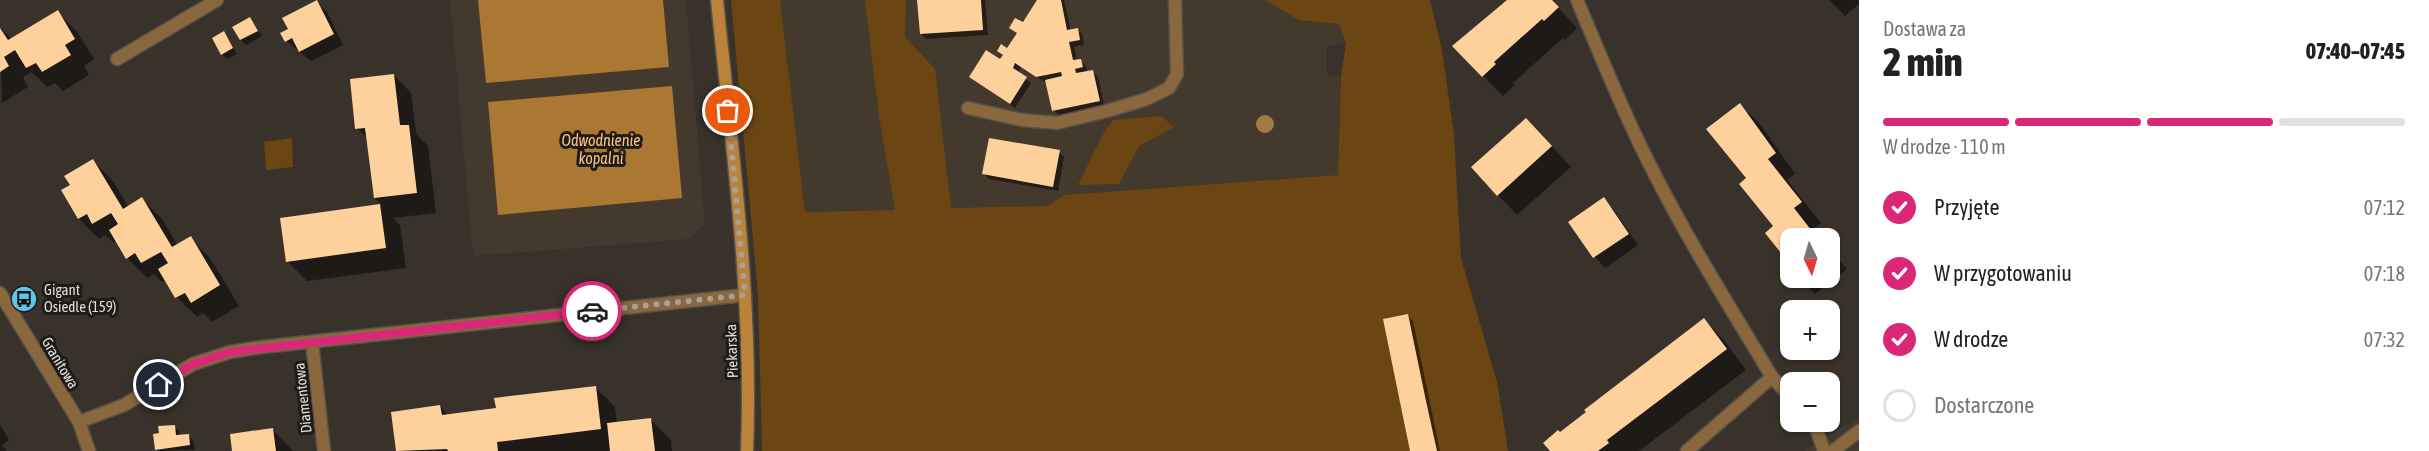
<!DOCTYPE html>
<html lang="pl">
<meta charset="utf-8">
<style>
:root{--surface:#fff;--page:#f6f6f6;--text:#222;--muted:#767676;--line:#e0e0e0;--accent:#db2777}
body{margin:0;font-family:"Asap Condensed",sans-serif;background:var(--page);color:var(--text);height:100vh;display:flex;flex-direction:column;font-size:22px;white-space:nowrap}
*{box-sizing:border-box;margin:0}
p{font-size:20px;color:var(--muted)}
.icon{flex:none;width:33px;height:33px;fill:none;stroke:currentColor;stroke-width:2;stroke-linecap:round;stroke-linejoin:round}
.map{position:relative;flex:1;overflow:hidden}
.panel{display:flex;flex-direction:column;background:var(--surface);width:570px}
.panel>*{flex:none}
.needle{width:39px;rotate:175deg}
.fabs{position:absolute;left:1780px;top:228px;display:grid;gap:12px}
.fabs a{display:grid;place-items:center;width:60px;height:60px;border-radius:12px;background:var(--surface);box-shadow:0 2px 4px #0004;font-size:30px}
.pin{position:absolute;display:grid;place-items:center;width:51px;height:51px;color:#fff;margin:-26px;border:3px solid #fff;border-radius:50%;box-shadow:0 2px 6px #0007}
.courier{position:absolute;display:grid;place-items:center;width:60px;height:60px;margin:-30px;border:4px solid #db2777;border-radius:50%;background:#fff;color:#222;box-shadow:0 2px 8px #0007}
.overview em{font-style:normal;font-weight:800}
.overview div{display:flex;flex-direction:column-reverse}
.overview{display:flex;align-items:center;justify-content:space-between;height:102px;padding:0 24px}
h1{font-size:39px;font-weight:800;line-height:45px}
.bar{display:grid;grid-template-columns:repeat(4,1fr);gap:9px 6px;align-content:center;height:72px;padding:0 24px}
.bar i{height:8px;border-radius:4px;background:var(--line)}
.bar .active{background:var(--accent)}
.bar p{grid-column:span 4}
ol{padding:0 24px;list-style:none}
li{display:flex;align-items:center;gap:18px;height:66px}
li p{margin-inline-start:auto}
li .icon{padding:6px;border-radius:50%;background:var(--accent);color:#fff;stroke-width:4}
li:last-child{color:var(--muted)}
li i{width:33px;height:33px;border:3px solid var(--line);border-radius:50%}
main{display:flex;flex:1;min-height:0}
.map>svg:first-child{display:block}
.built{fill:#44392d}
.green{fill:#6b4613}
.water{fill:#ab7833}
.shadow{fill:#0007}
.building{fill:#fdd09c}
.lines{fill:none;stroke-linecap:round;stroke-linejoin:round}
.lane-casing{stroke:#56514a;stroke-width:15}
.street-casing{stroke:#56514a;stroke-width:15}
.secondary-casing{stroke:#56514a;stroke-width:15}
.lane{stroke:#8a673c;stroke-width:12}
.street{stroke:#8a673c;stroke-width:12}
.secondary{stroke:#bb833a;stroke-width:12}
.tree{fill:#a57b45}
.done{stroke:#a6a19b;stroke-width:6;stroke-dasharray:0 10.8}
.route{stroke:#db2777;stroke-width:8}
.labels{text-anchor:middle;stroke-width:6;stroke-linejoin:round;paint-order:stroke}
.poi-label{font-size:15px;fill:#e1ddd8;stroke:#1d1a17;text-anchor:start}
.street-label{font-size:15px;fill:#e1ddd8;stroke:#1d1a17}
.water-label{font-size:16px;font-style:italic;fill:#ffc580;stroke:#1d1a17}
</style>
<main>
<div class="map">
<svg width="1859" height="451" viewBox="0 0 1859 451">
<rect width="100%" height="100%" fill="#38322b"/>
<path class="built" d="M450,0H686L705,224L689,239L473,256Z
M780,0H1345L1346,43L1327,46V75L1341,77L1338,175L1064,195L1049,206L804,212Z
M1859,418V451H1804L1837,430Z"/>
<path class="green" d="M731,0H780L805,212L895,210L879,117L865,0H906L905,37L935,69L951,208L1048,206L1064,195L1338,175L1341,77L1346,43L1339,24L1299,20L1265,0H1430L1442,50L1454,135L1461,258L1497,382L1508,451H762L758,294Z
M1161,116L1174,127L1139,146L1119,184L1078,185L1102,136L1113,120Z
M292,138L293,167L266,170L264,142Z"/>
<path class="water" d="M478,0H663L669,67L486,83Z
M672,86L682,198L498,215L488,102Z"/>
<path class="shadow" d="M919,0H985L988,35L926,39L921,34Z
M1038,0H1064L1071,31L1077,29L1082,34L1084,45L1074,47L1077,61H1080L1086,66L1087,73L1092,72L1098,77L1104,106L1059,115L1053,110L1047,81H1043L1021,67L1018,73L1031,83L1015,108L971,77L1001,61L1004,56L999,51L1008,50L1018,34L1011,28L1023,24Z
M1509,0H1551L1577,28L1565,40L1563,38L1513,83L1515,85L1503,96L1454,46Z
M1829,0H1859V4L1845,16Z
M316,2L327,12L343,45L311,61L286,41L290,30Z
M57,12L77,32L94,59L84,66L89,75L63,91L55,83L47,87L32,72L23,77L28,87L2,103L0,28L12,39Z
M250,19L262,36L246,45L241,40Z
M224,33L237,54L227,59L222,54Z
M394,75L411,93L416,134L428,146L436,213L393,218L400,225L406,268L307,281L287,261L281,219L382,205L375,198L368,139L357,128Z
M1740,105L1760,124L1795,174L1787,180L1821,223L1813,229L1821,238H1791V268L1775,227L1748,179Z
M1546,140L1571,167L1517,215L1498,195Z
M1059,152L1064,157L1058,191L989,179L984,174Z
M93,161L113,181L128,207L142,199L162,219L178,246L190,238L210,258L239,306L212,322L203,313L197,317L177,297L166,280L162,282L154,274L147,278L127,258L117,241L114,243L105,235L99,239L79,219L63,191L72,186Z
M1604,199L1614,210L1638,245L1605,268L1595,257L1570,222Z
M1830,249L1847,269L1815,294L1799,278H1830Z
M1408,316L1413,321L1440,451H1412Z
M1704,320L1724,340L1746,370L1639,451H1552L1588,412Z
M595,387L615,407L617,423L651,420L671,440L672,451H397L392,413L440,406L449,416L497,410Z
M0,424L9,440L2,445L7,451H0Z
M174,426L179,431L180,436L188,435L193,441L195,450L159,451L156,449Z
M273,430L293,451H234Z"/>
<path class="building" d="M317,0L334,34L299,52L292,38L285,42L280,33L288,29L282,18Z
M917,0H981L983,30L920,34Z
M1037,0H1061L1067,30L1078,28L1080,40L1069,42L1073,60L1081,59L1083,67L1075,69L1076,73L1093,70L1100,101L1052,111L1045,80L1062,76L1061,72L1036,77L1015,63L1013,68L1027,77L1010,104L969,77L986,50L1000,59L1003,55L997,51L1001,44L1007,48L1017,33L1009,28L1015,18L1023,22Z
M1507,0H1552L1559,7L1544,21L1542,19L1494,62L1496,64L1482,77L1452,46Z
M58,10L75,39L65,45L71,55L42,72L36,63L26,68L15,50L4,57L9,66L0,72V28L8,40Z
M250,17L258,31L240,40L232,27Z
M224,31L233,48L221,55L212,38Z
M394,74L400,125H409L417,193L374,198L365,128L355,129L350,79Z
M1740,103L1776,153L1768,159L1802,202L1794,208L1815,235L1817,234L1821,238H1791V271L1783,260L1785,258L1765,233L1773,226L1739,184L1746,178L1706,129Z
M1526,118L1552,146L1497,196L1471,167Z
M989,138L1060,150L1053,187L982,174Z
M93,159L123,209L142,197L172,247L191,236L220,285L191,303L185,293L175,298L158,269L168,263L161,252L141,263L135,253L126,259L109,230L118,224L111,213L92,224L87,214L78,219L61,190L70,185L64,176Z
M1604,197L1629,234L1593,258L1568,222Z
M380,204L386,248L286,262L280,218Z
M1408,314L1426,401L1437,451H1410L1383,319Z
M1704,318L1727,349L1607,440L1609,443L1598,451H1550L1543,443L1558,430L1560,432L1586,412L1584,410Z
M596,386L601,429L497,442L498,451H448L447,449L396,451L391,412L440,405L442,415L496,408L494,398Z
M651,418L655,451H610L607,423Z
M175,425L176,435L189,434L190,445L155,450L153,434L159,433L158,426Z
M273,428L276,451H232L230,434Z"/>
<g class="lines">
<g class="lane-casing">
<path id="lane" d="M968,108L1022,120L1057,123L1107,111L1147,99L1169,88L1177,74L1175,0
M1772,377L1791,397
M1814,422L1824,451
M1833,451L1859,431"/>
</g>
<g class="street-casing">
<path id="street" d="M1577,0C1601,56 1623,113 1651,167C1687,239 1730,307 1772,377L1687,451
M117,59L217,0
M0,293L79,422L89,451
M312,342L324,451
M79,422L124,405L193,364L230,352L262,347L745,295"/>
</g>
<g class="secondary-casing">
<path id="secondary" d="M717,0C732,150 753,300 747,451"/>
</g>
<use href="#lane" class="lane"/>
<use href="#street" class="street"/>
<use href="#secondary" class="secondary"/>
</g>
<circle class="tree" cx="1265" cy="124" r="9"/>
<g class="lines">
<path class="done" d="M592,311L745,295L728,111"/>
<path class="route" d="M159,385L193,364L230,352L592,311"/>
</g>
<defs>
<g id="bus-disc" transform="scale(1.35)"><circle r="9.5" fill="#5cc7e8" stroke="#1d1a17"/><path d="M-5-6H5V4H4V6H2V4H-2V6H-4V4H-5ZM-3.5-4V0h7V-4ZM-3.5 1.2v1.5H-2V1.2ZM2 1.2v1.5H3.5V1.2Z" fill="#111"/></g>
</defs>
<g fill-rule="evenodd">
<use href="#bus-disc" x="24" y="299"/>
</g>
<g class="labels">
<g class="poi-label">
<text x="44" y="295">Gigant<tspan x="44" dy="17">Osiedle (159)</tspan></text>
</g>
<g class="street-label">
<text transform="translate(732 351) rotate(-92)" y="5">Piekarska</text>
<text transform="translate(60 363) rotate(59)" y="5">Granitowa</text>
<text transform="translate(303 398) rotate(-96)" y="5">Diamentowa</text>
</g>
<g class="water-label">
<text x="601" y="146">Odwodnienie<tspan x="601" dy="18">kopalni</tspan></text>
</g>
</g>
</svg>
<div class="fabs">
<a><svg class="needle" viewBox="-14 -14 28 28"><path d="M0-13l5 13h-10z" fill="#e53935"/><path d="M0 13l5-13h-10z" fill="#767676"/></svg></a>
<a>+</a>
<a>−</a>
</div>
<div class="pin" style="left:728px;top:111px;background:#ea580c"><svg class="icon" aria-label="bag" viewBox="0 0 24 24"><path d="M5 8h14l-1 12H6zM9 8a3 3 0 0 1 6 0"/></svg></div>
<div class="pin" style="left:159px;top:385px;background:#1f2937"><svg class="icon" aria-label="home" viewBox="0 0 24 24"><path d="M3 11l9-7 9 7M6 9v11h12V9"/></svg></div>
<div class="courier" style="left:592px;top:311px"><svg class="icon" aria-label="car" viewBox="0 0 24 24"><path d="M5 17H2v-5l4-1 3-4h7l3 4 3 1v5h-3M9 17h6M6 11h13"/><circle cx="7" cy="17" r="2"/><circle cx="17" cy="17" r="2"/></svg></div>
</div>
<section class="panel">
<div class="overview"><div><h1>2 min</h1><p>Dostawa za</p></div><em>07:40–07:45</em></div>
<div class="bar"><i class="active"></i><i class="active"></i><i class="active"></i><i></i><p>W drodze · 110 m</p></div>
<ol>
<li><svg class="icon" aria-label="check" viewBox="0 0 24 24"><path d="M5 12l5 5 9-10"/></svg>Przyjęte<p>07:12</p></li>
<li><svg class="icon" aria-label="check" viewBox="0 0 24 24"><path d="M5 12l5 5 9-10"/></svg>W przygotowaniu<p>07:18</p></li>
<li><svg class="icon" aria-label="check" viewBox="0 0 24 24"><path d="M5 12l5 5 9-10"/></svg>W drodze<p>07:32</p></li>
<li><i></i>Dostarczone</li>
</ol>
</section>
</main>
